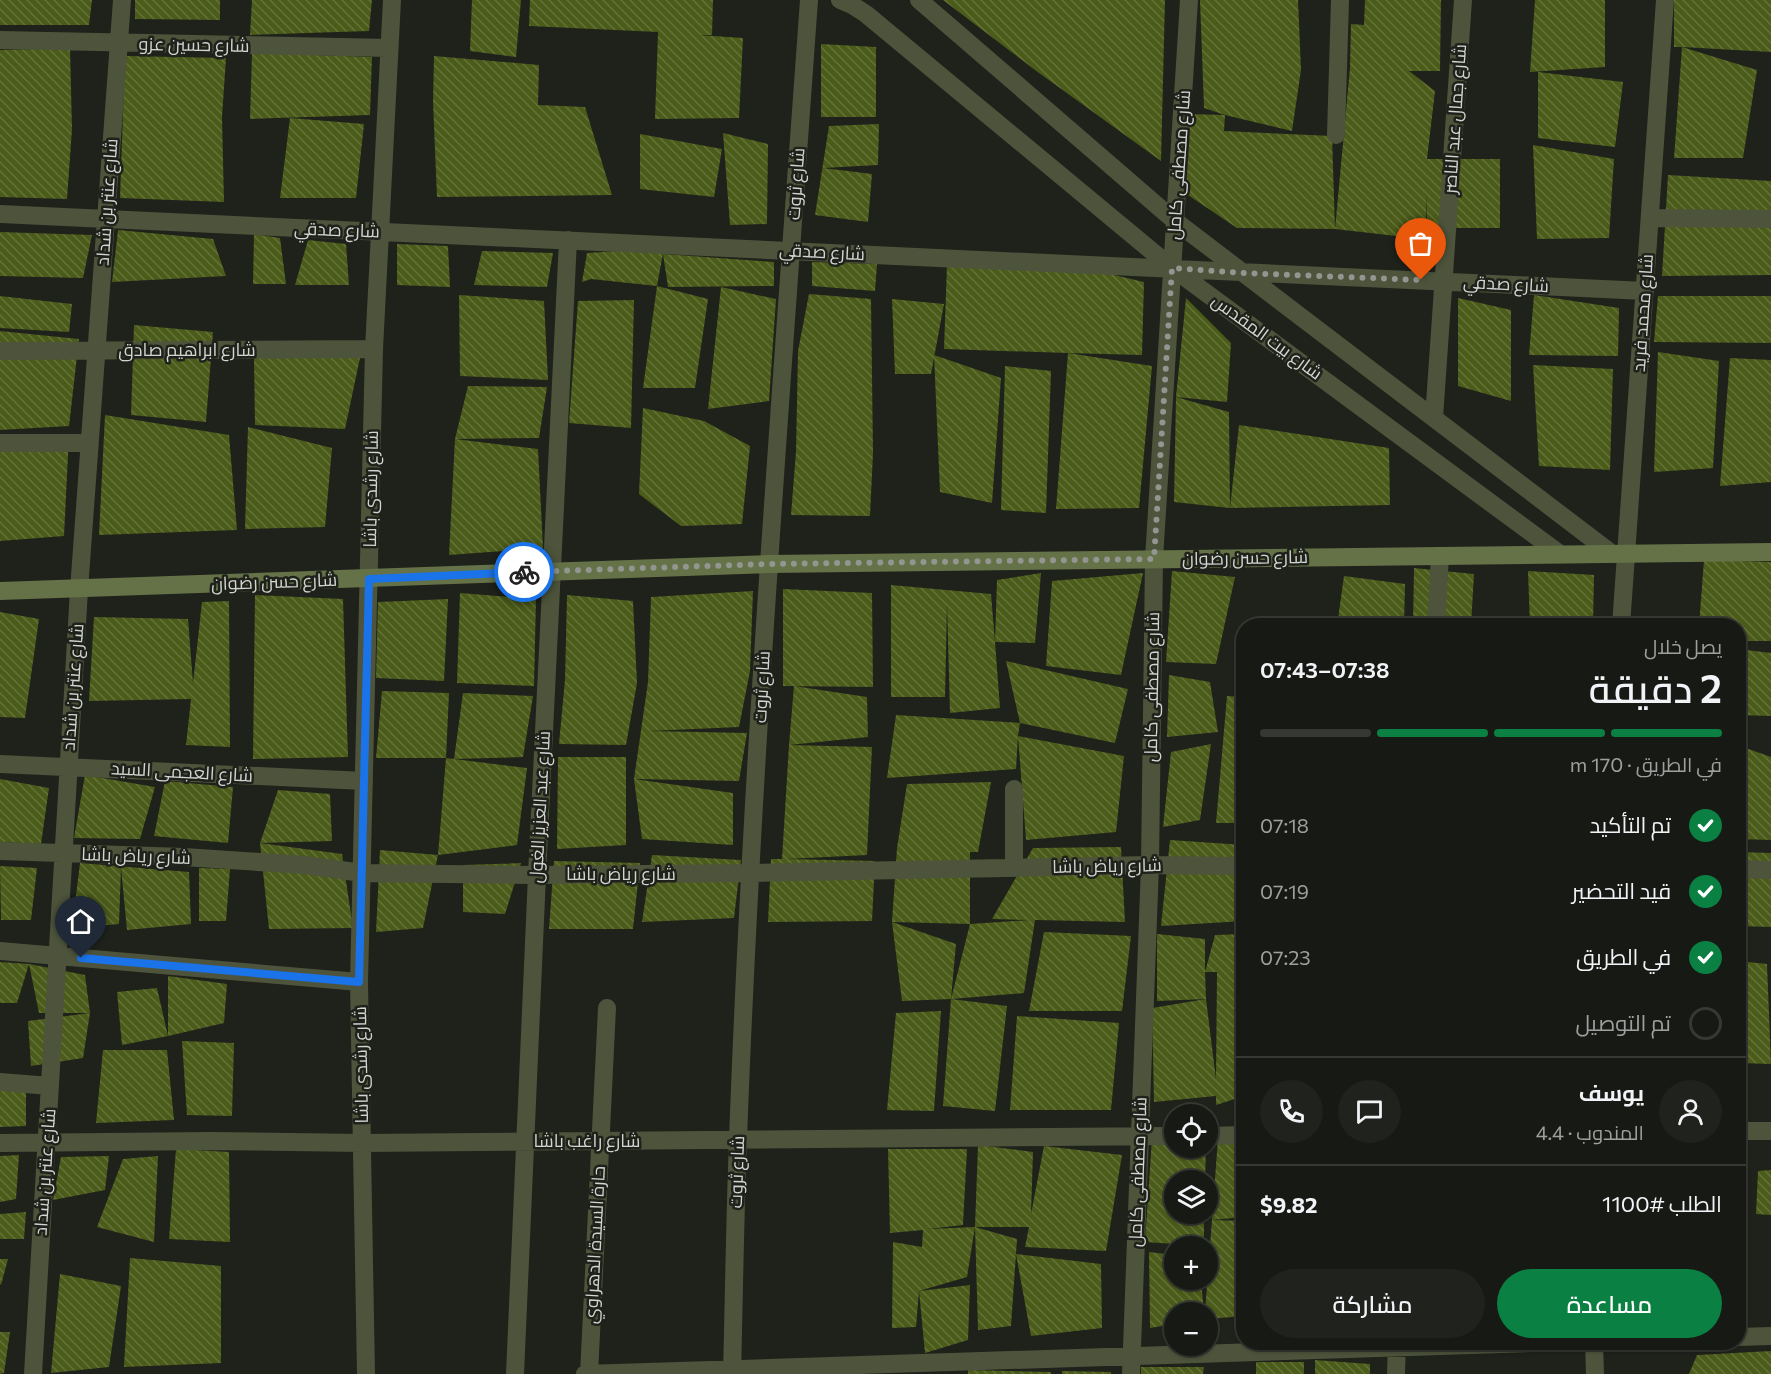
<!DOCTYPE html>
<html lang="ar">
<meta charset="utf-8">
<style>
:root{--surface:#171914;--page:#20221d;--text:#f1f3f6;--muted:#9ea0a0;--line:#363834;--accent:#0b8043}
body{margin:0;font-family:Commissioner,Cairo,sans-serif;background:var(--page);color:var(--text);direction:rtl;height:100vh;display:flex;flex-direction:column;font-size:22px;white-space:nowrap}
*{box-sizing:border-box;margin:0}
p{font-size:20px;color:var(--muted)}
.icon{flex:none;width:33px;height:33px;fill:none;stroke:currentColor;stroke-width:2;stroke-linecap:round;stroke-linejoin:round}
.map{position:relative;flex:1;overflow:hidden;direction:ltr}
.panel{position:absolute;left:1236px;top:618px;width:510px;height:732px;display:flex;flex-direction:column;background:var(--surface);border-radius:24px;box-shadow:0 2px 4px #0004,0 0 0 2px var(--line);direction:rtl}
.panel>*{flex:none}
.controls{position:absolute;left:1164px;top:1104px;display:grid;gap:12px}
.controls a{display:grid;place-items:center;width:54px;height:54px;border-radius:50%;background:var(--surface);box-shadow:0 2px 4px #0004,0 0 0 2px var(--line);font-size:30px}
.pin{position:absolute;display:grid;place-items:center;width:51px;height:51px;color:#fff;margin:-62px -26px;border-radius:50% 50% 50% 0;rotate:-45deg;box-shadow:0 0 6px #0007}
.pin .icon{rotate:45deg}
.courier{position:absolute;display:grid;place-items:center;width:60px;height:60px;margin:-30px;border:4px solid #1a73e8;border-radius:50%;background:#fff;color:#222;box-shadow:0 2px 8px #0007}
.head em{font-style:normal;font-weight:600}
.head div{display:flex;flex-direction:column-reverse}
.head{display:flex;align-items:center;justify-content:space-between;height:102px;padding:0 24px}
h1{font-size:39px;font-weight:600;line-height:45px}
.bar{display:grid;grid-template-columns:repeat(4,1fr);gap:9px 6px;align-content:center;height:72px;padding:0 24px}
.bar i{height:8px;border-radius:4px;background:var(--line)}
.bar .selected{background:var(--accent)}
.bar p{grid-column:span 4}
.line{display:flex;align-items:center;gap:15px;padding:0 24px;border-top:2px solid var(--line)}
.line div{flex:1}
.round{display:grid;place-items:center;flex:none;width:63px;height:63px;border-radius:32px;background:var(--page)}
ol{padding:0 24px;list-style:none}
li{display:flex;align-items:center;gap:18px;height:66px}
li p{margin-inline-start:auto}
li .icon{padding:6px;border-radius:50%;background:var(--accent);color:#fff;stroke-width:4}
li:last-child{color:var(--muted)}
li i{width:33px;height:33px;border:3px solid var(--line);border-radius:50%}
.action{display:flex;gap:12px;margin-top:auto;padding:12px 24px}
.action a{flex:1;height:69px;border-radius:36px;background:var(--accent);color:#fff;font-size:24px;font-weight:600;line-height:69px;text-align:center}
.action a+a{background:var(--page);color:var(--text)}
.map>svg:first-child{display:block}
.building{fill:url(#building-back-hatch)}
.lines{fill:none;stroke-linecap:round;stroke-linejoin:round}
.street{stroke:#4d543b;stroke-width:18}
.secondary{stroke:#657248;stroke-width:18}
.done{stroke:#939591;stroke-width:6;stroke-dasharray:0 10.8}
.route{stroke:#1a73e8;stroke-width:8}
.labels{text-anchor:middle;stroke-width:5;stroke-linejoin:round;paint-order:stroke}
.street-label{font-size:18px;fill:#d2d4d0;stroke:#1f211b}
</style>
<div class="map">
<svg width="1771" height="1374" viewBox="0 0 1771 1374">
<defs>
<pattern id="building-back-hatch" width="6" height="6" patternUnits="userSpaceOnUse" patternTransform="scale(1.5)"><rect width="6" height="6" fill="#4b5b19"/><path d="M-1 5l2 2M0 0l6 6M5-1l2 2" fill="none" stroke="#647239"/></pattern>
</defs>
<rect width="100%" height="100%" fill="#1f211b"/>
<path class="building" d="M0,0H92L89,25H0Z
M135,0H220V20L135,19Z
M252,0H372L369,31L250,35Z
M472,0H521L516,57L470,51Z
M530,0H713L712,35H698L743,38L739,118L655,119L658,32L529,26Z
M943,0H1165L1161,161L1035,70Z
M1200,0H1298L1301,70L1292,131L1225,115L1224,131L1332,136L1335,229L1350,68L1351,24L1364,25L1365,0H1441L1440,71H1409L1435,91L1427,159H1500V228H1427L1426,192V246L1405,237L1335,229L1237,228L1185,193L1188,114L1225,115L1204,108Z
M1535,0H1605V67L1530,72Z
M1674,0H1771V52L1682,47L1757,70L1743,158H1674L1682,47H1674Z
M821,44L876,47V117H821Z
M70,48L72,129L67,199L0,197V50Z
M252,53L372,57L370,115L250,119Z
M125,56L226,58L222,117L224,202L120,198Z
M434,56L539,65L538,105L585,107L612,195L437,197L433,102Z
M1538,72L1623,82L1615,147L1538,138Z
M290,118L364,124L356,198H280Z
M879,124L878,165L823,168L872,174L868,222L815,215L829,126Z
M723,133L768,144L767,224L730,225Z
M640,134L722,149L714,197L640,189Z
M1533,145L1614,159L1609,238L1537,239Z
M1668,175L1771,181V275L1662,276Z
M118,230L213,239L226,276L112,282Z
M0,232L92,235L83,278L0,276Z
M254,234L280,238L286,284H253Z
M308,240L346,244L349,285H295Z
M397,244L448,246L450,287L397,285Z
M664,248L657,286L591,279L582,282L587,253Z
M482,251L553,253L547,287L474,285Z
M663,254L774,262V286L668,287Z
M812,262L877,264L875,291L812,286Z
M947,264L1088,269L1144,282L1142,355L1068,353L1152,366L1139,508L1056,509L1068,353L944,349Z
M657,286L708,299L695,388H643Z
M721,287L776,299L769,401L708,409Z
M809,294L871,299L873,453L870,516L791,515L796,452L798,351Z
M459,295L544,301L548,380L460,376Z
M1534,295L1619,308L1618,356L1529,355Z
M0,296L72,304L69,332L0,328Z
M1658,296H1771V343L1654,342Z
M1186,298L1231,343L1227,402L1176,397Z
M1458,298L1511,310V401L1458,386Z
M892,299L944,304L931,374H895Z
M634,300L631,428L569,423L578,301Z
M134,325L213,332L206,422L131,415Z
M0,331L79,339L69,426L0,430Z
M1658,352L1719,361L1713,468L1654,472Z
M934,355L1001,378L992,503L940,492Z
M254,358H360L345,429L255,425Z
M1730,358L1771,360V482L1720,486Z
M1533,365L1613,369L1610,470L1539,466Z
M1005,366L1051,371L1046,513L1001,510Z
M468,386L547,387L539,438L455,439L538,449L543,548L449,555L455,439Z
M1176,397L1229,412L1230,508L1174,502Z
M643,408L704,421L750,446L742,524L681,526L639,494Z
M105,415L229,435L237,530L99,535Z
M1239,425L1389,448L1390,505L1230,508Z
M248,427L332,448L325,527L245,529Z
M69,435L64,536L0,541V438Z
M1704,560L1771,562V641H1738V626H1699Z
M1414,568L1474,574L1471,626H1413Z
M1172,571L1235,577L1216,664L1166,662Z
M1528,571L1594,575L1593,626H1530Z
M1041,573L1035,643L995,642L1000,708L950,713L947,604L945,697H891V585L991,594L995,642L997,580Z
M1143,573L1121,675L1046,666L1052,581Z
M1344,576L1405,584L1404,626H1337Z
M783,589L872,593L873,687L783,686Z
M753,591L750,671L739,727L649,731L747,733L739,781L634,779L648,682L651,597Z
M460,593L536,599L534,686L457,683Z
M255,595L343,599L348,757L253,759Z
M567,595L633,601L637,683L626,745L559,744L565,680Z
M448,599L444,681L376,678L378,602Z
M229,601L230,747L186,745L191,699L89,701L94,617L188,619L193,683L202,602Z
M0,612L39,619L25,718L0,717Z
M1738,649L1771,653V716L1738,715Z
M1006,661L1128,689L1115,743L1020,723L1018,736L1124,756L1116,832L1026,840L1018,736L1016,769L887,778L896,715L1020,723Z
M1169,675L1210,682L1218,732L1167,737Z
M794,686L867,697L868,737L789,745L872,747L867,855L786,859L875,861L872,921L768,922L771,859H782L789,745Z
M382,691L449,693L446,758L454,759L463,693L533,696L523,757L454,759L527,768L517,845L438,855L446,758H376Z
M1227,696L1244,697V823H1216Z
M1211,744L1200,820L1163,827L1171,752Z
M1743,747L1771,757V840L1738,839V782Z
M558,757H626V845L557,849Z
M85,775L155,787L140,839L74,838Z
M0,779L49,788L41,844L0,842Z
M634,779L733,793V845L642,839Z
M165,781L233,787L228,843L154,836Z
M991,782L978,852H970V924L892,922L897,848L907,784Z
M278,790L330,794L332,841L260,843L342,854L353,928L269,929L260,843Z
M1170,840L1244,845V921L1161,926Z
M1121,847L1125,922L1035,920L1024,993L951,999L902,1001L892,922L956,944L951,999L970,924L1030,920L992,919L1033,848Z
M380,850L438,855L423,928L376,932Z
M1738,852L1771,853V927L1738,926Z
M652,855L741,860L734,918L642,922Z
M554,861L640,863L633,929H549Z
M80,863L189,872L191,924L127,930L121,868L119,924L72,928Z
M521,863L505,914L463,912V865Z
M0,866L37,868L31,920H1Z
M199,868L230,869L226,921H199Z
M1044,932L1131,936L1122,1011H1029Z
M1157,934L1205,939V972L1215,935L1244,934V1096L1216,1105V1096L1154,1102L1152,1008L1206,999L1216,1079L1217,972H1205L1206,999L1157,1001Z
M1738,961L1767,964L1771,1064L1738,1063Z
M0,962L29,964L17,1003H0Z
M29,964L85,975L90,1013L83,1058L31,1066L28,1021L90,1013H39Z
M168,976L227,984L224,1023L168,1036L122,1045L117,992L157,988L168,1036Z
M951,999L1007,1006L995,1111L943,1106Z
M941,1011L934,1111L887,1110L896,1013Z
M1017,1016L1119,1023L1111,1110H1010Z
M182,1041L234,1043L232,1116L187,1115Z
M103,1050H167L174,1120L96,1123Z
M0,1090L26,1092V1126L0,1127Z
M1152,1138L1174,1139V1148H1206L1205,1180H1174V1214H1204V1246L1145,1242Z
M1218,1138L1244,1139V1217L1212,1220Z
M978,1145L1033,1152L1031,1214L1044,1146L1122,1155L1106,1251L1025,1247L1029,1227H975L967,1277L919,1291L916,1327L892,1328L893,1242L922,1247L923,1230L890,1233L888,1149H967L963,1225L928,1229L975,1227Z
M176,1149L229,1152L230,1242L169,1239Z
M19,1155L16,1199L0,1202V1156Z
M109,1156L105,1190L53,1200L61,1157Z
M158,1156L154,1242L97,1227L123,1159Z
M1771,1170V1215L1756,1214L1758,1171Z
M26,1212L24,1239H0V1214Z
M1212,1220L1244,1221V1316L1208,1319V1312H1205Z
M975,1227L1017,1239L1011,1326L978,1330Z
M1149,1252L1174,1255V1280H1201L1204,1312H1174V1324L1150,1328Z
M1016,1254L1101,1264L1102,1328L1031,1336Z
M130,1258L221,1266V1363L124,1367Z
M0,1259H8L1,1285L0,1284Z
M60,1274L121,1286L109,1367L51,1373Z
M970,1285L968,1340L925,1353L919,1291Z
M0,1332H10L4,1373L0,1374Z
M1771,1351V1374H1689L1697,1355Z
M1315,1360L1370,1364V1374H1315Z
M1256,1362H1304V1374H1256Z
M1141,1367H1204L1203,1374H1141Z
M968,1370L1051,1372V1374H968Z
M1062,1371L1111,1372V1374H1062Z"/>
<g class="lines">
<path class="street" d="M840,0L852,5L866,14L1171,267L1560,554
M919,0L1175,221L1611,553
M0,40L389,48
M1336,135L1340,0
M0,214L1645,291
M1650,218L1771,219
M0,351L374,349
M1434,418L1463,0
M0,443H89
M1436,626L1440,556
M1621,626L1665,0
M0,764L364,781
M0,851L184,857L305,865L362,873L537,875L751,873L1150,865L1244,866
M1014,868V789
M1738,869L1771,870
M0,951L359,982
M0,1082L50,1086
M1738,1131H1771
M1208,1136L1244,1135
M0,1143L211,1141L362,1143L1174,1136
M1738,1337L1771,1336
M1594,1342L1595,1374
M33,1374L79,590L122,0
M366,1374L359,982L374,349L392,0
M515,1374L537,875L568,240
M585,1374L1562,1342
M589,1374L607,1008
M732,1374C734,1296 735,1217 738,1139C752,759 782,379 809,0
M1131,1374L1150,865L1154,559L1189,0
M1396,1374L1397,1342"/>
<path class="secondary" d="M0,591L769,564L1771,552"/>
</g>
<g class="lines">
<path class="done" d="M524,572L769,564L1154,559L1172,268L1243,273L1421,280"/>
<path class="route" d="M81,958L359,982L369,579L524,572"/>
</g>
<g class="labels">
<g class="street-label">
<text transform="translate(194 45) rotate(1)" y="6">شارع حسين عزو</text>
<text transform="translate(1455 119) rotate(-86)" y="6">شارع جمال عبد الناصر</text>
<text transform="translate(1179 165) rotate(-86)" y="6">شارع مصطفى كامل</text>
<text transform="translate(796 184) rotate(-86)" y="6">شارع ثروت</text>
<text transform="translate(107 202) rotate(-86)" y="6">شارع عنتر بن شداد</text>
<text transform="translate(337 230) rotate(2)" y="6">شارع صدقي</text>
<text transform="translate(822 252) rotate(3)" y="6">شارع صدقي</text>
<text transform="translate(1506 284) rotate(3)" y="6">شارع صدقي</text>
<text transform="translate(1643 313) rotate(-86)" y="6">شارع محمد فريد</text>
<text transform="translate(1267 337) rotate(36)" y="6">شارع بيت المقدس</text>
<text x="187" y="356">شارع ابراهيم صادق</text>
<text transform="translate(371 489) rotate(-89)" y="6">شارع رشدى باشا</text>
<text transform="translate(1245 558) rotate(-1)" y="6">شارع حسن رضوان</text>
<text transform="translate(274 582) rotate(-2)" y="6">شارع حسن رضوان</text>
<text transform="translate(73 687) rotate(-86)" y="6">شارع عنتر بن شداد</text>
<text transform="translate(762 687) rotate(-87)" y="6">شارع ثروت</text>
<text transform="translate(1152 687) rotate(-89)" y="6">شارع مصطفى كامل</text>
<text transform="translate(182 772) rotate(3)" y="6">شارع العجمى السيد</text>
<text transform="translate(540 807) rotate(-87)" y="6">شارع عبد العزيز الغول</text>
<text transform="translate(136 856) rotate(2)" y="6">شارع رياض باشا</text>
<text transform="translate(1107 866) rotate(-1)" y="6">شارع رياض باشا</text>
<text x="621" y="880">شارع رياض باشا</text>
<text transform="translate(361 1065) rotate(-91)" y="6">شارع رشدى باشا</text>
<text x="587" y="1147">شارع راغب باشا</text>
<text transform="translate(45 1172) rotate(-86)" y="6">شارع عنتر بن شداد</text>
<text transform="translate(737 1172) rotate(-88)" y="6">شارع ثروت</text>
<text transform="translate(1138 1172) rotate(-88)" y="6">شارع مصطفى كامل</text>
<text transform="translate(595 1245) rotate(-87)" y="6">حارة السيدة الدهراوي</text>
</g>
</g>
</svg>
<div class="controls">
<a><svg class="icon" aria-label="locate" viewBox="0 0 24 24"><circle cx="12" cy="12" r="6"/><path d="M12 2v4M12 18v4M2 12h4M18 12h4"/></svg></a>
<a><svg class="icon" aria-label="layers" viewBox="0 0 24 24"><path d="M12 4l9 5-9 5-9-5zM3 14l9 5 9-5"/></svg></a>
<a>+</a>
<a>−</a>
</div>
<div class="pin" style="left:1421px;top:280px;background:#ea580c"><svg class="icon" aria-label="bag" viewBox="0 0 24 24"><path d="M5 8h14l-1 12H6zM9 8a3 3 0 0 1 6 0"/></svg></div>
<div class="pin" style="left:81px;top:958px;background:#1f2937"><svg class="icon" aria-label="home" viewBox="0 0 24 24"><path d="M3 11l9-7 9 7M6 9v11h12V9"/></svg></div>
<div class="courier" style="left:524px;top:572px"><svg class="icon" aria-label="bike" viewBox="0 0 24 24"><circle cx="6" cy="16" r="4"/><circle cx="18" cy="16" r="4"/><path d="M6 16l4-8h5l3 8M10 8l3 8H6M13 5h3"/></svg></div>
<section class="panel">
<div class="head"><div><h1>2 دقيقة</h1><p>يصل خلال</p></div><em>07:38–07:43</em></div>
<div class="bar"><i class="selected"></i><i class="selected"></i><i class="selected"></i><i></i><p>في الطريق · 170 m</p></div>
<ol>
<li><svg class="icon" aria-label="check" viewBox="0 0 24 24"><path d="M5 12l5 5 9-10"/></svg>تم التأكيد<p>07:18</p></li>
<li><svg class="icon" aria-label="check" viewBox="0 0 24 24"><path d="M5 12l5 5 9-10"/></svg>قيد التحضير<p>07:19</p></li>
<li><svg class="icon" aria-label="check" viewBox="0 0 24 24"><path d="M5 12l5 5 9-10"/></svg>في الطريق<p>07:23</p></li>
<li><i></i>تم التوصيل</li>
</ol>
<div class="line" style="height:108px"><a class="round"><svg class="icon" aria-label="person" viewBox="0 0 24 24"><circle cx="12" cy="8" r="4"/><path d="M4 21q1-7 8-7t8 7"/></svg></a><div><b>يوسف</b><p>المندوب · 4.4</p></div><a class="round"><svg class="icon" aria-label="chat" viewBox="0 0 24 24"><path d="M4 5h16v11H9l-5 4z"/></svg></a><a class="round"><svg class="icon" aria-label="phone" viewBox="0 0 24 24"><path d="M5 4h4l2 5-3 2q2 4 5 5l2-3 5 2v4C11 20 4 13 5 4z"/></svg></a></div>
<div class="line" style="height:78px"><div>الطلب #1100</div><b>$9.82</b></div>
<div class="action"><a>مساعدة</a><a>مشاركة</a></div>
</section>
</div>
